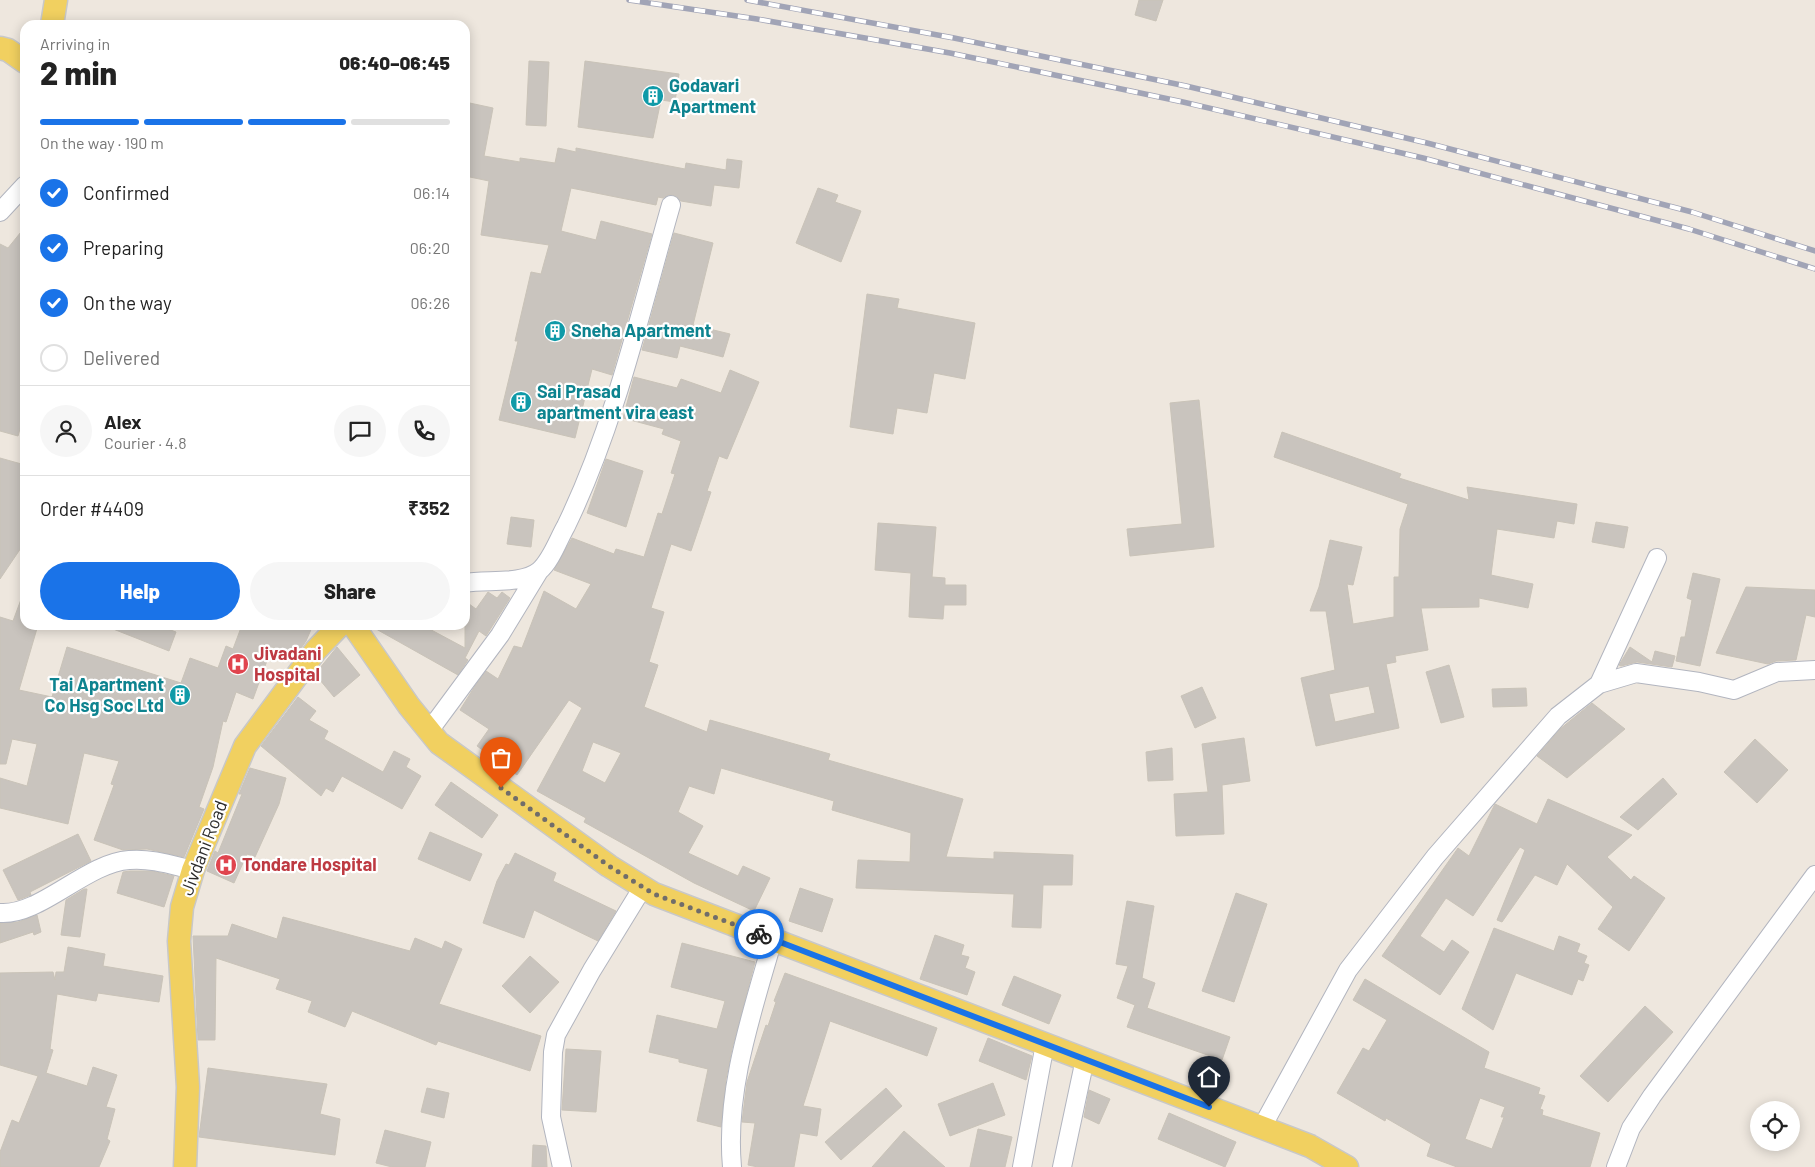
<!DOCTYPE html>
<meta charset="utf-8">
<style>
:root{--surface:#fff;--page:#f6f6f6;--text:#222;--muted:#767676;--line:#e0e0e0;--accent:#1a73e8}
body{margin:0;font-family:Barlow,sans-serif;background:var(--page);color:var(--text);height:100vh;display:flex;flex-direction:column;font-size:19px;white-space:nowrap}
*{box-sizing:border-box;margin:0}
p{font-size:16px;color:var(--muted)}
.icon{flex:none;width:28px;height:28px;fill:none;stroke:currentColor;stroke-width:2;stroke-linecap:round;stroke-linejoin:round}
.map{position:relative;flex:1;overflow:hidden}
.panel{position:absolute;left:20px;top:20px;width:450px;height:610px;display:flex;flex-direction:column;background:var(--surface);border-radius:15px;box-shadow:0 2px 12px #0003}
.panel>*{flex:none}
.tools{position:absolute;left:1750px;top:1101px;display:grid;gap:10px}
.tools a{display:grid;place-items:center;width:50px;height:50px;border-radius:50%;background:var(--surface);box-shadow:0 2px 12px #0003;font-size:25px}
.pin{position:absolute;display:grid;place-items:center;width:42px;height:42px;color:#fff;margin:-51px -21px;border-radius:50% 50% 50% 0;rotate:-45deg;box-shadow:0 0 5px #0007}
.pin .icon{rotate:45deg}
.courier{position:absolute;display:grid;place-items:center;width:50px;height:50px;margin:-25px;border:4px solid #1a73e8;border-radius:50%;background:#fff;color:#222;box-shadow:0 1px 6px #0007}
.summary em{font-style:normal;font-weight:800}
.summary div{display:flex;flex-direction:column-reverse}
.summary{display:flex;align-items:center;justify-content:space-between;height:85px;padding:0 20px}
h1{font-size:32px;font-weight:800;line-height:38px}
.bar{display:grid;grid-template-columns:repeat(4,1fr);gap:8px 5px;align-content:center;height:60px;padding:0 20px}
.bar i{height:6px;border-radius:4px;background:var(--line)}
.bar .current{background:var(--accent)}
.bar p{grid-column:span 4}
.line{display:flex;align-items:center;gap:12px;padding:0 20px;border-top:1px solid var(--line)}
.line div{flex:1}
.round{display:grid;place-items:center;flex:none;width:52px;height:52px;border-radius:26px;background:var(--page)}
ol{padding:0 20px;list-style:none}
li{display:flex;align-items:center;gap:15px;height:55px}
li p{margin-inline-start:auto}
li .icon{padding:5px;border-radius:50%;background:var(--accent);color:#fff;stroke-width:4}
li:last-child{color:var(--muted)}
li i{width:28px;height:28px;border:2px solid var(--line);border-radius:50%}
.primary-button{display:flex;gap:10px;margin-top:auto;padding:10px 20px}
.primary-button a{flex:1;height:58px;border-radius:30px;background:var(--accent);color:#fff;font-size:20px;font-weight:800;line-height:58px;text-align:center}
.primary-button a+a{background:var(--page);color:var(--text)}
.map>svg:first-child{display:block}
.building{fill:#c9c4be;stroke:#c9c3b8;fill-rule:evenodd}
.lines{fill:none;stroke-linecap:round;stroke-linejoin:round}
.minor-casing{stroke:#b2b5bf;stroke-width:20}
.major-casing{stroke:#c8c8c8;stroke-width:25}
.minor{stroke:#fff;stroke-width:18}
.major{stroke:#f1d060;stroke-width:22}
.rail-casing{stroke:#a1a4b6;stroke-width:5.5}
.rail{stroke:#fff;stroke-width:4;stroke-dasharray:11;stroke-linecap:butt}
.done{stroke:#706d6a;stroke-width:5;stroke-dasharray:0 9}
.route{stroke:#1a73e8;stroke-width:6}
.labels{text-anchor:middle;stroke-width:4.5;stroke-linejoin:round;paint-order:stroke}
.culture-label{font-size:18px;font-weight:bold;fill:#0d838f;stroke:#fff;text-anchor:start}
.health-label{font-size:18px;font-weight:bold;fill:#be3a42;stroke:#fff;text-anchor:start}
.street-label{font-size:18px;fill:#2c2c2c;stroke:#fff}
</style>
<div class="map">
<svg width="1815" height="1167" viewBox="0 0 1815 1167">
<rect width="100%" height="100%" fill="#eee7de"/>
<path class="building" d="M1139,0H1163L1156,21L1135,15Z
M529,61L549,62L546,126L526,125Z
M585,61L679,74L675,102L661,100L653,138L578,127Z
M465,102L493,108L484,156L520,162V158L555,163L558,148L576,152V148L685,169L686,163L726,170L727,159L742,161L739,188L714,185L711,206L681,201L673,195H668L663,198L658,197L656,205L571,188L561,231L596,240L601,221L652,234L612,375L592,369L575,438L499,420L518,341H515L531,272L541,274L549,245L481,235L489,181L465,176Z
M818,188L838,195L835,202L861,211L841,262L796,243Z
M25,227V411L18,436L0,431V244L8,248Z
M674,233L713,243L693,325L730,334L723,357L680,346L677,358L642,350Z
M867,294L899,299L897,308L975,323L965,379L934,373L927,413L897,408L893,434L850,427Z
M730,370L759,382L727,459L719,456L707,491L711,492L691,551L671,544L651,608L664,612L649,662L658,665L644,707L707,732L710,720L830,754L828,760L963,799L946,857L994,859V852L1073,855L1072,885H1043L1041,928L1012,927L1014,894L856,888L858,860L910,862L911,833L832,810L834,801L721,768L714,794L689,786L678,812L703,826L688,853L738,876L743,866L770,878L754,911L694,883L584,822L586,818L537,791L582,708L569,700L517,775L477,746L489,729L460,710L475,686L486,671L498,679L514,646L522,648L544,591L576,609L591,584L554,570L572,538L614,554L616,549L644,557L658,513L662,514L675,474L671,473L681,441L662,434L664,429L623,418L634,377L677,388L681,379L721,393ZM593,742L621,753L605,783L582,771Z
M1199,400L1214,547L1130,556L1127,529L1182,524L1170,403Z
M1282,432L1401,474L1399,478L1469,500L1467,487L1577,504L1574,524L1557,521L1554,538L1497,529L1491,575L1533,584L1528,608L1479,598V607L1421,608L1428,650L1395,656L1396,662L1386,664L1399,728L1316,746L1301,678L1335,670L1326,611H1310L1319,587L1330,540L1362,547L1353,585L1347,584L1353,624L1394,617V577H1399L1400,529L1408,504L1274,457ZM1369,686L1375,713L1335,722L1329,694Z
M0,458L25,465V542L0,579Z
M606,459L643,471L626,527L587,513Z
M511,517L534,520L531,547L507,544Z
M1596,522L1628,527L1624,548L1592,542Z
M878,523L936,527L932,577L945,578V585H966V605H944L943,619L909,617L911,573L875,570Z
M1693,573L1720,579L1700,666L1676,661L1681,637H1685L1692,600L1687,598Z
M1746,587L1815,590V617L1806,615L1796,660L1776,661L1768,664L1716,653Z
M488,592L497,598L502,592L510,598L486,636L479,631L465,658L468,660L458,675L369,625H422L465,648V601L476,609Z
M23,594H25V625H38L19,690L52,697L67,647L181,683L190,658L218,668L226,646L233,649L242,625H313L306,641L295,657L272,647L253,699L236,692L226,722L223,721L213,767L199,807L204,809L184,857L147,849L123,850L94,840L114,785L111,784L119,761L84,753L68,824L0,808V778L27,786L37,744L12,739L6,764H0V617L13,621Z
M103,625H157L176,632L169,651Z
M337,647L360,675L334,697L315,674Z
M1630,647L1652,662L1655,651L1675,656L1672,667L1637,662L1621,666L1619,665Z
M1449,665L1464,717L1441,723L1426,672Z
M1202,687L1216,718L1195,728L1181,696Z
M1526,688L1527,706L1493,707L1492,689Z
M298,697L316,711L309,720L328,731L324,739L383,772L394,751L410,759L406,767L421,776L402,809L342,776L333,792L326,788L321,796L261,746Z
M1592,703L1625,729L1567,778L1537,756L1560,729Z
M1244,738L1250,781L1222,785L1224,834L1176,836L1174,794L1208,792L1202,744Z
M1755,739L1788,770L1757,803L1724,772Z
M1172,748L1173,780L1148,781L1146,752Z
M250,768L286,778L279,804L255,857L247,854L234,883L207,871L215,851L218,853L242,794H239Z
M1663,778L1677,794L1638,830L1620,817Z
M451,782L498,815L482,838L435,805Z
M1548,799L1632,835L1607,857L1631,880L1634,876L1665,898L1629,951L1598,929L1613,907L1567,864L1557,885L1535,875L1502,922L1497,920L1525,850L1520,847L1473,916L1446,898L1420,936L1444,952L1452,940L1469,952L1440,995L1382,956L1458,848L1469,856L1495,804L1537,824Z
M430,832L482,854L470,881L418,859Z
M78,834L91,861L30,892L31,895L18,900L3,870Z
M515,853L556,873L553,881L616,911L598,941L534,910L524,938L483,923L497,881L506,864L509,865Z
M130,871H152L174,876L164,907L117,893L123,872Z
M800,888L833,899L822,932L789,921Z
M84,889H87L80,937L61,935L66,900Z
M1236,893L1267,904L1234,1002L1202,991Z
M1127,901L1154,906L1142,978L1155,983L1147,1008L1230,1037L1222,1060L1127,1027L1135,1005L1117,998L1128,966L1116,964Z
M37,915L41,932L34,935L33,932L0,943V923L18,922Z
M283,917L410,951L415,938L442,949L445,941L462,949L439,1004L541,1036L530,1071L438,1041L436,1045L352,1011L345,1027L308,1012L312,1001L276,989L280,979L216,958L215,1040H198L193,936H228L232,924L277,939Z
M1494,928L1554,951L1559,936L1580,944L1577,952L1587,956L1584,963L1589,965L1583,981L1578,979L1572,995L1516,973L1493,1030L1462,1009Z
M935,935L964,945L961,955L969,957L965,968L975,972L967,995L920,979Z
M682,943L755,962L732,1049L726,1079L721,1127L697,1121L708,1069L679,1062V1059L649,1052L657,1015L717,1029L725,1001L671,987Z
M68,947L105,954L103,966L163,976L159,1002L98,993L96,1001L57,994L50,1049L53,1050L46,1073L87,1086L93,1067L117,1075L106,1107L115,1109L107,1139L110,1141L99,1167H0V1152L12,1120L19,1123L38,1076L0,1065V973L53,972L55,980L56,972H64Z
M530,956L559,982L530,1013L502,986Z
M785,973L937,1028L927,1056L830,1021L803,1106L821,1109L817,1136L800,1133L794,1167H758L748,1165L755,1123L742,1122L747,1082L766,1025L768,1026L776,1002L774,1001Z
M1014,976L1061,995L1049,1024L1002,1005Z
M1365,979L1489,1052L1484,1068L1540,1088L1538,1094L1545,1096L1540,1109L1543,1110L1542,1115L1600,1133L1590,1167H1457L1427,1156L1431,1144L1386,1118L1385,1121L1337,1093L1363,1048L1369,1051L1387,1020L1353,1000ZM1480,1098L1505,1107L1501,1117H1504L1492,1149L1465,1139Z
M1645,1006L1673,1032L1608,1102L1580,1076Z
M988,1038L1032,1056L1026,1080L979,1061Z
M566,1049L601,1051L596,1112L562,1110Z
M208,1068L327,1084L320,1114L340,1119L335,1155L199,1137Z
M993,1083L1005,1115L950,1136L938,1104Z
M427,1088L449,1093L444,1118L421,1112Z
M886,1088L902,1106L841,1160L825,1142Z
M1089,1090L1110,1099L1099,1124L1084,1117Z
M1169,1113L1236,1142L1225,1167L1158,1139Z
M978,1129L1012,1137L1005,1167H970Z
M385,1130L431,1142L425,1167H392L376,1163Z
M904,1131L945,1167H872Z
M533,1145L546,1146L547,1167H532Z"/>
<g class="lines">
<g class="minor-casing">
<path id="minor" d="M0,212L25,185
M465,583C486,579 522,585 539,571C551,561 558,540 566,526C615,425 640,313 671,205
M1599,684L1657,558
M429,731L500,635L539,571
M0,913C40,916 86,863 129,860C151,858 172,865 193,870
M1262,1127L1348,970L1435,857L1558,716L1599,684L1636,673L1699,682L1734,690L1777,672L1815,670
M562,1167L551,1117L553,1052L556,1035L592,970L643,887
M732,1167C725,1090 752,1013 773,939
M1022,1167L1045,1044
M1062,1167L1085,1059
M1616,1167L1631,1128L1652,1096L1815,875"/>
</g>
<g class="major-casing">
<path id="major" d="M52,25L56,0
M0,48L8,50L25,62
M353,625L409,706L439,743L609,866L654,894L1310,1146L1347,1167
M185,1167L188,1087L179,941L182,907L193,870L245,746L316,650L340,625"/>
</g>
<use href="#minor" class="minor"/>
<use href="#major" class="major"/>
<g class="rail-casing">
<path id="rail" d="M629,0L757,19L950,53L1183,102L1423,158L1689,229L1815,269
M747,0L954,38L1186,86L1427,143L1692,212L1815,251"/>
</g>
<use href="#rail" class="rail"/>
</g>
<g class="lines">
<path class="done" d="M501,788L609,866L654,894L759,934"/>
<path class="route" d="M759,934L1209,1107"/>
</g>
<defs>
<g id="building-disc" transform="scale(1.125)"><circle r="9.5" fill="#0f9aa8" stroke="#fff"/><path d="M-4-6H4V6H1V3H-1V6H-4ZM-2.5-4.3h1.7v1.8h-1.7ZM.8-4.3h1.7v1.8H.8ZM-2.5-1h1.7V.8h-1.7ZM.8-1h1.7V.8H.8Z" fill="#fff"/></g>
<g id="hospital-disc" transform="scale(1.125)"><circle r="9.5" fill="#e0444e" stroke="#fff"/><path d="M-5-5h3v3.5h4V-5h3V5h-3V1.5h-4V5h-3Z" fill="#fff"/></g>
</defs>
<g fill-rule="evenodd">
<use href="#building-disc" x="653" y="96"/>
<use href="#building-disc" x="555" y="331"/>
<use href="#building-disc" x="521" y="402"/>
<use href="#hospital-disc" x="238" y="664"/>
<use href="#building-disc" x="180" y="695"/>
<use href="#hospital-disc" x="226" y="865"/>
</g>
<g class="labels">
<g class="culture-label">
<text x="669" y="92">Godavari<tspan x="669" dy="21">Apartment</tspan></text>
<text x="571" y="337">Sneha Apartment</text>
<text x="537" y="398">Sai Prasad<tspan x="537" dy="21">apartment vira east</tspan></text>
<text x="164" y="691" text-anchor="end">Tai Apartment<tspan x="164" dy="21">Co Hsg Soc Ltd</tspan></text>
</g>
<g class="health-label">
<text x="254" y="660">Jivadani<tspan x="254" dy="21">Hospital</tspan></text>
<text x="242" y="871">Tondare Hospital</text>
</g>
<g class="street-label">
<text transform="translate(204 848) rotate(-69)" y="6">Jivdani Road</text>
</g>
</g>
</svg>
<div class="tools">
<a><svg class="icon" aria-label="locate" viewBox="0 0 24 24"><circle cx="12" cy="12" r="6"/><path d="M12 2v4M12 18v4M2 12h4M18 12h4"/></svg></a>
</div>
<div class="pin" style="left:501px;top:788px;background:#ea580c"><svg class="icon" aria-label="bag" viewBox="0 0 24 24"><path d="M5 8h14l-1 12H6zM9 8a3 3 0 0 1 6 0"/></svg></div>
<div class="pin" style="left:1209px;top:1107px;background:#1f2937"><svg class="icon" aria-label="home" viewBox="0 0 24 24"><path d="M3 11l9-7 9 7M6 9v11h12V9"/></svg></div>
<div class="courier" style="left:759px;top:934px"><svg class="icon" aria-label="bike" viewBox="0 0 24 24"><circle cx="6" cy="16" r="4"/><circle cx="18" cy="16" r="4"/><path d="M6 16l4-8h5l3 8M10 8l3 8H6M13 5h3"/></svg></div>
<section class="panel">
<div class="summary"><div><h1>2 min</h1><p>Arriving in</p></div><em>06:40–06:45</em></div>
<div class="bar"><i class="current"></i><i class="current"></i><i class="current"></i><i></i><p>On the way · 190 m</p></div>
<ol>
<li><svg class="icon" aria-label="check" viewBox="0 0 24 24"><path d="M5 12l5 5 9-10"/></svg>Confirmed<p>06:14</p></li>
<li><svg class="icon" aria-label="check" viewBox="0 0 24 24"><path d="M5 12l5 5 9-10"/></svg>Preparing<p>06:20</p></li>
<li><svg class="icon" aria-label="check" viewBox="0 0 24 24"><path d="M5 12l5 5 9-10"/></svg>On the way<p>06:26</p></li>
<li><i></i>Delivered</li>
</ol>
<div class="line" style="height:90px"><a class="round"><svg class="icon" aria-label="person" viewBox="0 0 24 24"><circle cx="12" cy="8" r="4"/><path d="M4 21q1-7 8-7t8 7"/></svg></a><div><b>Alex</b><p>Courier · 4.8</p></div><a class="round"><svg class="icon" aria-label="chat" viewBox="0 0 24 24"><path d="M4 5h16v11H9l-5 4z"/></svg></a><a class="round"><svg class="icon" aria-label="phone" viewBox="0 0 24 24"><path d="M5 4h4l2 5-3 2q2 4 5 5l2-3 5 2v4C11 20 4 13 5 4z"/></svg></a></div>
<div class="line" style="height:65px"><div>Order #4409</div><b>₹352</b></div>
<div class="primary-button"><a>Help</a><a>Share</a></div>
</section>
</div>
